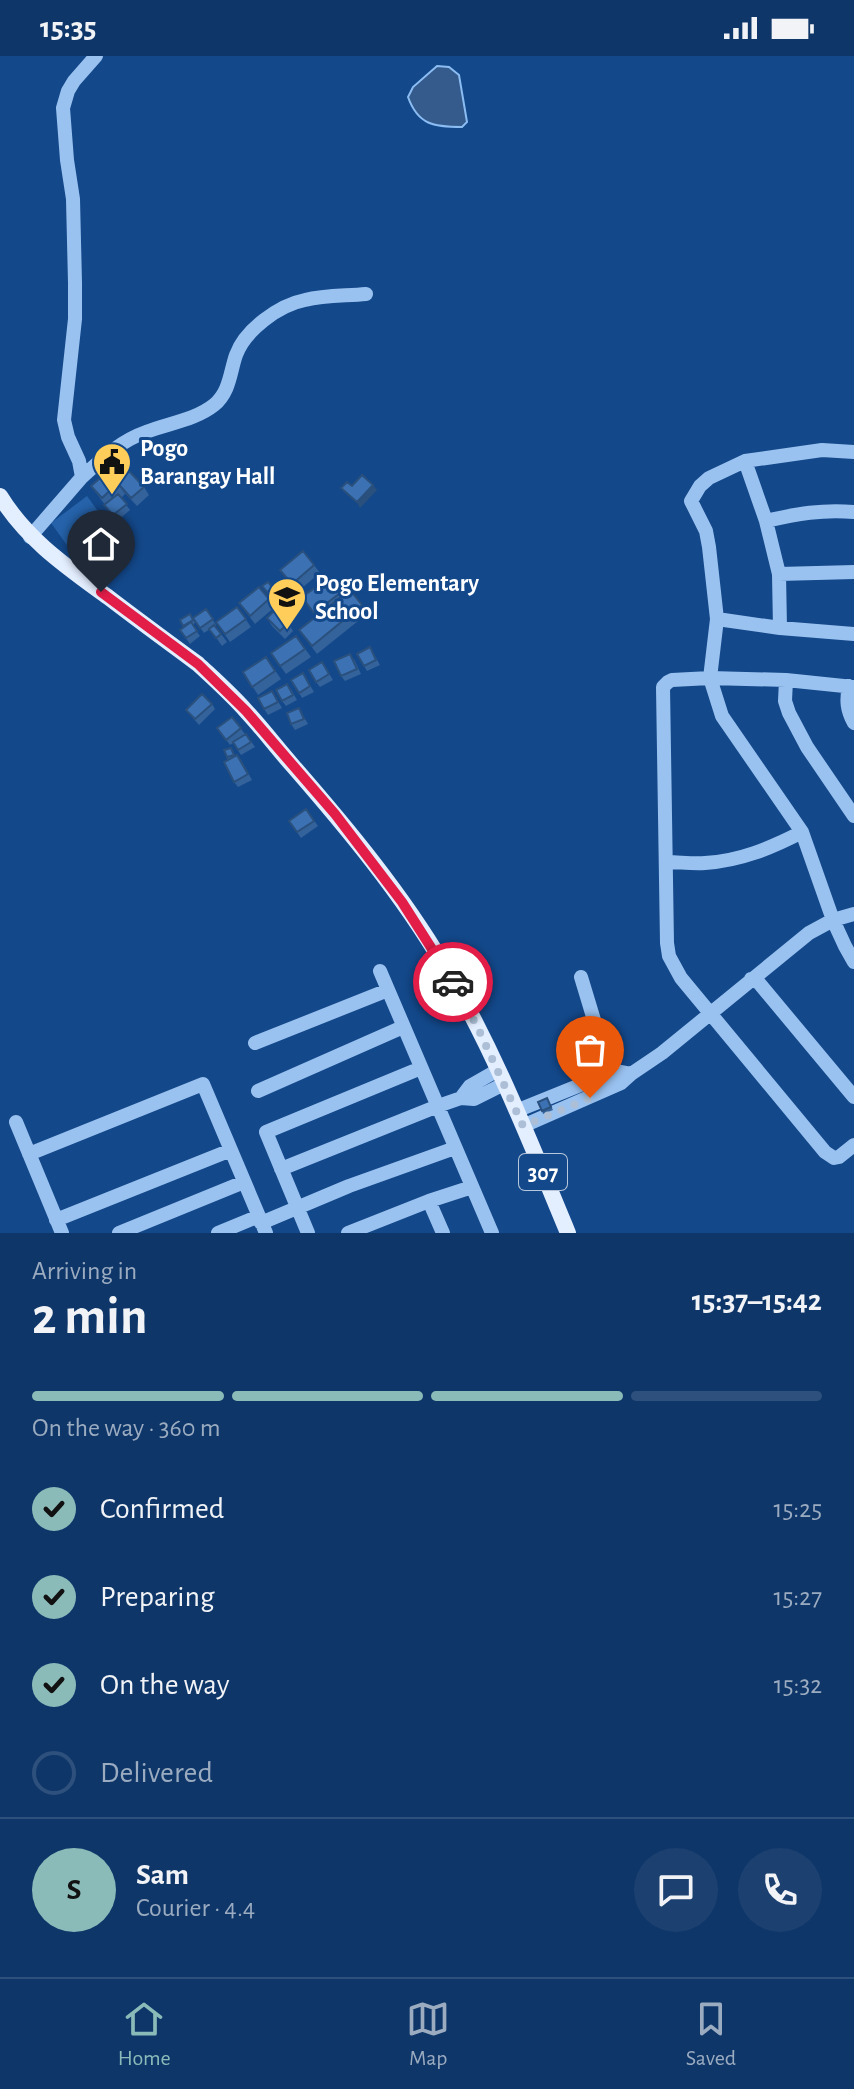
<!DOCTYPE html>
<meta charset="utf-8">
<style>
:root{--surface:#0e3668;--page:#1c4171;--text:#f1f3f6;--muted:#9babc0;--line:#2e507c;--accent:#8bbbb9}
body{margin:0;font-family:"Alegreya Sans",sans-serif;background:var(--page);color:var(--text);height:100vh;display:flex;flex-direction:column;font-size:30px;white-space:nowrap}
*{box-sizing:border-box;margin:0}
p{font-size:26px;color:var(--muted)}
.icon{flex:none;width:44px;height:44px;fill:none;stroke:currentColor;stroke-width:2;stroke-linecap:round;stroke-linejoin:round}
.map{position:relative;height:1177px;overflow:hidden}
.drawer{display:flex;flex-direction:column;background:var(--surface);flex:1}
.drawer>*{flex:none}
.pin{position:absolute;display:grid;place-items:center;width:68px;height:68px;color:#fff;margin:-82px -34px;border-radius:50% 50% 50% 0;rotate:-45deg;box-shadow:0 0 8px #0007}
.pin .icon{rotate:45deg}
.courier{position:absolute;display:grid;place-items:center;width:80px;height:80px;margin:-40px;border:6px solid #e11d48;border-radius:50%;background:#fff;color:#222;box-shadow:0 2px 10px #0007}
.overview em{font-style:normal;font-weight:600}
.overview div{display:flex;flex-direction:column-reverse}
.overview{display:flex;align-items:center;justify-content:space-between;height:136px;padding:0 32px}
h1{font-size:52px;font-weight:600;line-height:60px}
.bar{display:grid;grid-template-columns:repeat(4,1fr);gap:12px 8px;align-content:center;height:96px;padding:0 32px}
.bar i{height:10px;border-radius:6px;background:var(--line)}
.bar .current{background:var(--accent)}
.bar p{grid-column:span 4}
.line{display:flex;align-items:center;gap:20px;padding:0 32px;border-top:2px solid var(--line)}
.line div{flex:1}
.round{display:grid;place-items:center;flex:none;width:84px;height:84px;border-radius:42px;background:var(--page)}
ol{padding:0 32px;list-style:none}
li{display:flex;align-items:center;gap:24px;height:88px}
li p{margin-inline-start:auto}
li .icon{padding:8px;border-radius:50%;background:var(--accent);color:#111;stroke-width:4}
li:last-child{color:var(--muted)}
li i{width:44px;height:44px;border:4px solid var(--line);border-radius:50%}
.status{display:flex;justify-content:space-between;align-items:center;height:56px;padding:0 40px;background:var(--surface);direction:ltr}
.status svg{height:22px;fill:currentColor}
.dock{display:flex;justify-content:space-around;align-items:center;height:112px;border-top:2px solid var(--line);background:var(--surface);font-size:22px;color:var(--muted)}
.dock a{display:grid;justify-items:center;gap:4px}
.dock .current{color:var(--accent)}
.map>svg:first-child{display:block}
.green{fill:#2562a9}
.water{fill:#345b8c;stroke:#8bbdf3;stroke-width:2}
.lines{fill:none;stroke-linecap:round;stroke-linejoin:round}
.minor{stroke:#9ac2f0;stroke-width:14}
.major{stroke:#e3eeff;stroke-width:16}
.wall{fill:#34629a}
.shaded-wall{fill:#2a507d}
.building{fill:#3c72b3;stroke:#2a507d;stroke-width:2}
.done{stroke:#acbfd6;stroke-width:8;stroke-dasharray:0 14.4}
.route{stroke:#e11d48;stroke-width:10}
.labels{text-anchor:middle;stroke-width:6;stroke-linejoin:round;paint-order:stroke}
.shield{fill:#13488a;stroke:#b8c8dc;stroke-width:2}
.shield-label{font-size:22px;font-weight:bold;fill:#fff}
.poi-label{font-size:24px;font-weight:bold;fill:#fff;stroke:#13488a;text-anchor:start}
</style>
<div class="status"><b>15:35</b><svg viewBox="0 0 49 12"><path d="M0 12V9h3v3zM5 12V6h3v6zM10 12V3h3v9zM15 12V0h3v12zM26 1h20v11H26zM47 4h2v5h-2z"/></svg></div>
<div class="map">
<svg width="854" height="1177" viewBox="0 0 854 1177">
<rect width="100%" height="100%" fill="#13488a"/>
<path class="green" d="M87,440L105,465L69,492L51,467Z"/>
<path class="water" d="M437,10L449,11L459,19L467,66L462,71C434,71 418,69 408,41L413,31Z"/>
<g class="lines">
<path class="minor" d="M854,396L822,394L745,405L709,422L700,430L691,445L706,475L709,491L717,563L710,622L722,660L802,776L833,864L845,890L854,906
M745,405L766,465L779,518L780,572
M82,421C102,403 120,385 146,376C169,367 195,364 214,349C230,336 230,316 236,299C245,274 279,249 305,244C325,239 346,240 366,238
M766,465C796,458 823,453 854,456
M30,481L82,421L79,405L68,381L64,364L75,263V227L73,143L67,104L63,52L68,35L74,25L96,0
M779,518L854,516
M717,563L780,572L854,578
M786,624L785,645L789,657L807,691L854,760
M849,630C846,645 847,654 854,667
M854,631L786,624L710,622L672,624L668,626L663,631L667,887L669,900L681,922L825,1096L834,1102L839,1101L854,1089
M667,806C679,806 692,808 705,807C740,805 771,792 802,776
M380,915L492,1177
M581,921L594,964L619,1023
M751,923L759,927L854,1041
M255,987L388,934
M258,1035L403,971
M461,1042L470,1030L498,1014
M516,1055L615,1015L631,1018
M16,1066L62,1177
M523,1070L621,1027L631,1018L662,997L809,877L833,864L854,858
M29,1098L203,1028L266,1177
M281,1113L438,1050L461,1042L474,1043L504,1028
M429,1145L443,1177
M56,1164L231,1094
M261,1167L349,1130L455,1092
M119,1177L244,1126
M218,1177L259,1160
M308,1177L266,1076L421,1012
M348,1177L429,1145L472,1131"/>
<path class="major" d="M0,440C27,484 67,511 108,541C138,564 168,586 198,608C214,623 231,638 246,655C262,672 277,692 293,710C347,772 401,837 443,908C494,993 530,1086 568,1177"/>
</g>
<path class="wall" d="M103,411L144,431L149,439L137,450L121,433L125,438L121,442L130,454L117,465L91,430L106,416Z
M314,509L320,517L297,536L280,514Z
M329,522L342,540L362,549L368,557L317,598L299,574L341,541L316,560L302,541Z
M268,526L278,540L272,544L262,530Z
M269,543L275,551L255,568L239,547Z
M237,551L251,571L230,586L216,566Z
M206,553L216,569L215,570L227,586L222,590L210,573L204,577L193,562Z
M190,558L195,567L192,569L200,580L190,588L180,574L184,571L180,564Z
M267,562L288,567L293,575L285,583L272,570Z
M296,580L311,601L286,618L271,597Z
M370,591L380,609L367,615L364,610Z
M266,601L281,623L258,639L243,616Z
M354,603L361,618L345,625L341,620Z
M322,606L333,624L320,631L316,626Z
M303,617L314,636L302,642L299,637Z
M291,633L297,644L286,650L282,645Z
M275,640L282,652L268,659L264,653Z
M212,648L215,653L199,669L186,654Z
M299,652L308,668L295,674L291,668Z
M232,661L245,678L237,684L246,678L255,691L241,699L233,687L230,689L217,672Z
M231,692L235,700L237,699L241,704L252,724L238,731L234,726L227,701Z
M306,753L318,770L301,782L289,765Z
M547,1042L553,1054L543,1058L542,1055Z"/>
<path class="shaded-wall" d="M373,429L377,434L360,452L357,446Z"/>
<path class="building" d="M115,400L144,431L131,442L103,411Z
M107,416L117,428L102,442L91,430Z
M362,419L373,429L357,446L341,432L347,426L352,430Z
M118,438L127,448L113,459L104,449Z
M303,495L314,509L292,528L280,514Z
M329,522L340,537L314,557L302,541Z
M268,526L273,532L267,536L262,530Z
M259,531L269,543L250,560L239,547Z
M350,534L362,549L312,590L299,574Z
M237,551L246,563L225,578L216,566Z
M206,553L213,563L200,572L193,562Z
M275,554L288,567L280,575L267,562Z
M190,558L193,564L183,570L180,564Z
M191,566L197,575L186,582L180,574Z
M214,569L221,578L216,582L209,573Z
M296,580L305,593L280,610L271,597Z
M370,591L376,604L364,610L357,598Z
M350,598L357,613L341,620L334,605Z
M266,601L275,615L252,631L243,616Z
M322,606L329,618L316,626L309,614Z
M303,617L310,630L299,637L291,624Z
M287,628L293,639L282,645L276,634Z
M272,635L278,646L264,653L258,642Z
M202,638L212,648L195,663L186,654Z
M299,652L304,663L291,668L287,657Z
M232,661L241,672L226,684L217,672Z
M246,678L251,686L238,694L233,686Z
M231,692L234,699L227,701L224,694Z
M237,699L248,718L234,726L224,706Z
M306,753L314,765L297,776L289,765Z
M547,1042L551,1051L542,1055L538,1046Z"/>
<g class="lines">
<path class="done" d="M453,926L477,970L523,1070L590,1042"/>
<path class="route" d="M101,536L198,608L246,655L335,758L402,846L453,926"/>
</g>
<defs>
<g id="civic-pin" transform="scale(2)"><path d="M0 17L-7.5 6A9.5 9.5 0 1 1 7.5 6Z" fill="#ffcd59" stroke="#13488a"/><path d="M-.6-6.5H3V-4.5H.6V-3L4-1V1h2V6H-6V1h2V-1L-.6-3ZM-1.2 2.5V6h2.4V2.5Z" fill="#111"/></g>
<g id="school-pin" transform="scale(2)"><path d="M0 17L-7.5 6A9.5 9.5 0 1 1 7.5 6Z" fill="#ffcd59" stroke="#13488a"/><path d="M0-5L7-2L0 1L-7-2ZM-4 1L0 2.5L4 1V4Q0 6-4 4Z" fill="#111"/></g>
</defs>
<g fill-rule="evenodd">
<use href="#civic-pin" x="112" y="406"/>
<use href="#school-pin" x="287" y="541"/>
</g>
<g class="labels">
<rect class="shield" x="519" y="1098" width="48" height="36" rx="6"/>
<g class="shield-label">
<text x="543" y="1124">307</text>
</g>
<g class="poi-label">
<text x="140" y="400">Pogo<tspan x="140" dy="28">Barangay Hall</tspan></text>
<text x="315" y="535">Pogo Elementary<tspan x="315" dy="28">School</tspan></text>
</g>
</g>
</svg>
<div class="pin" style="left:590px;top:1042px;background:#ea580c"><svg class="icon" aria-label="bag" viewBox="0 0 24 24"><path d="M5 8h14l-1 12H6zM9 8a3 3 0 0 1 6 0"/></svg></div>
<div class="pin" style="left:101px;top:536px;background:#1f2937"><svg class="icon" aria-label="home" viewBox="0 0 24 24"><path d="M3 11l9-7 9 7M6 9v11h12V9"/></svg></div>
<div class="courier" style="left:453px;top:926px"><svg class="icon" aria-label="car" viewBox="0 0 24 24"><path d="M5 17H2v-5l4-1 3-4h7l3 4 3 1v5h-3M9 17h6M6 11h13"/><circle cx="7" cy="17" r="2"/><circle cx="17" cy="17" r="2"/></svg></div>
</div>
<section class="drawer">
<div class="overview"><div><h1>2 min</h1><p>Arriving in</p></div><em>15:37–15:42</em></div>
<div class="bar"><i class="current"></i><i class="current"></i><i class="current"></i><i></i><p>On the way · 360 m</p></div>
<ol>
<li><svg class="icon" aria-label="check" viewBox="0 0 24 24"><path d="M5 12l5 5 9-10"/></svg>Confirmed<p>15:25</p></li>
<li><svg class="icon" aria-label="check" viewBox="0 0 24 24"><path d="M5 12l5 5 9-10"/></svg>Preparing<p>15:27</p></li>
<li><svg class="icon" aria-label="check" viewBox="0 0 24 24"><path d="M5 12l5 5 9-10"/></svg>On the way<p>15:32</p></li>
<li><i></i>Delivered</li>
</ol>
<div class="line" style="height:144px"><b class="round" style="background:var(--accent);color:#111">S</b><div><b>Sam</b><p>Courier · 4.4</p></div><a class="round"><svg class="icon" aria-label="chat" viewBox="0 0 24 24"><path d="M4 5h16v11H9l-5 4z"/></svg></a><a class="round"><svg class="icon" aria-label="phone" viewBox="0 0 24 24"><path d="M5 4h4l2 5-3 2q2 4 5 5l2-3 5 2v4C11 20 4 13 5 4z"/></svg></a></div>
</section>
<nav class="dock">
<a class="current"><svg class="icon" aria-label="home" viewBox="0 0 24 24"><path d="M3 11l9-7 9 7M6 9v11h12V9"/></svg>Home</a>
<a><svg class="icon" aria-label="map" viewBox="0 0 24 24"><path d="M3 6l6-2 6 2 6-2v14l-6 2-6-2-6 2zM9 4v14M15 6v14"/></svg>Map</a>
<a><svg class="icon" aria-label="saved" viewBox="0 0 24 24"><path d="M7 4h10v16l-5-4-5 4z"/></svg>Saved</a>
</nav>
